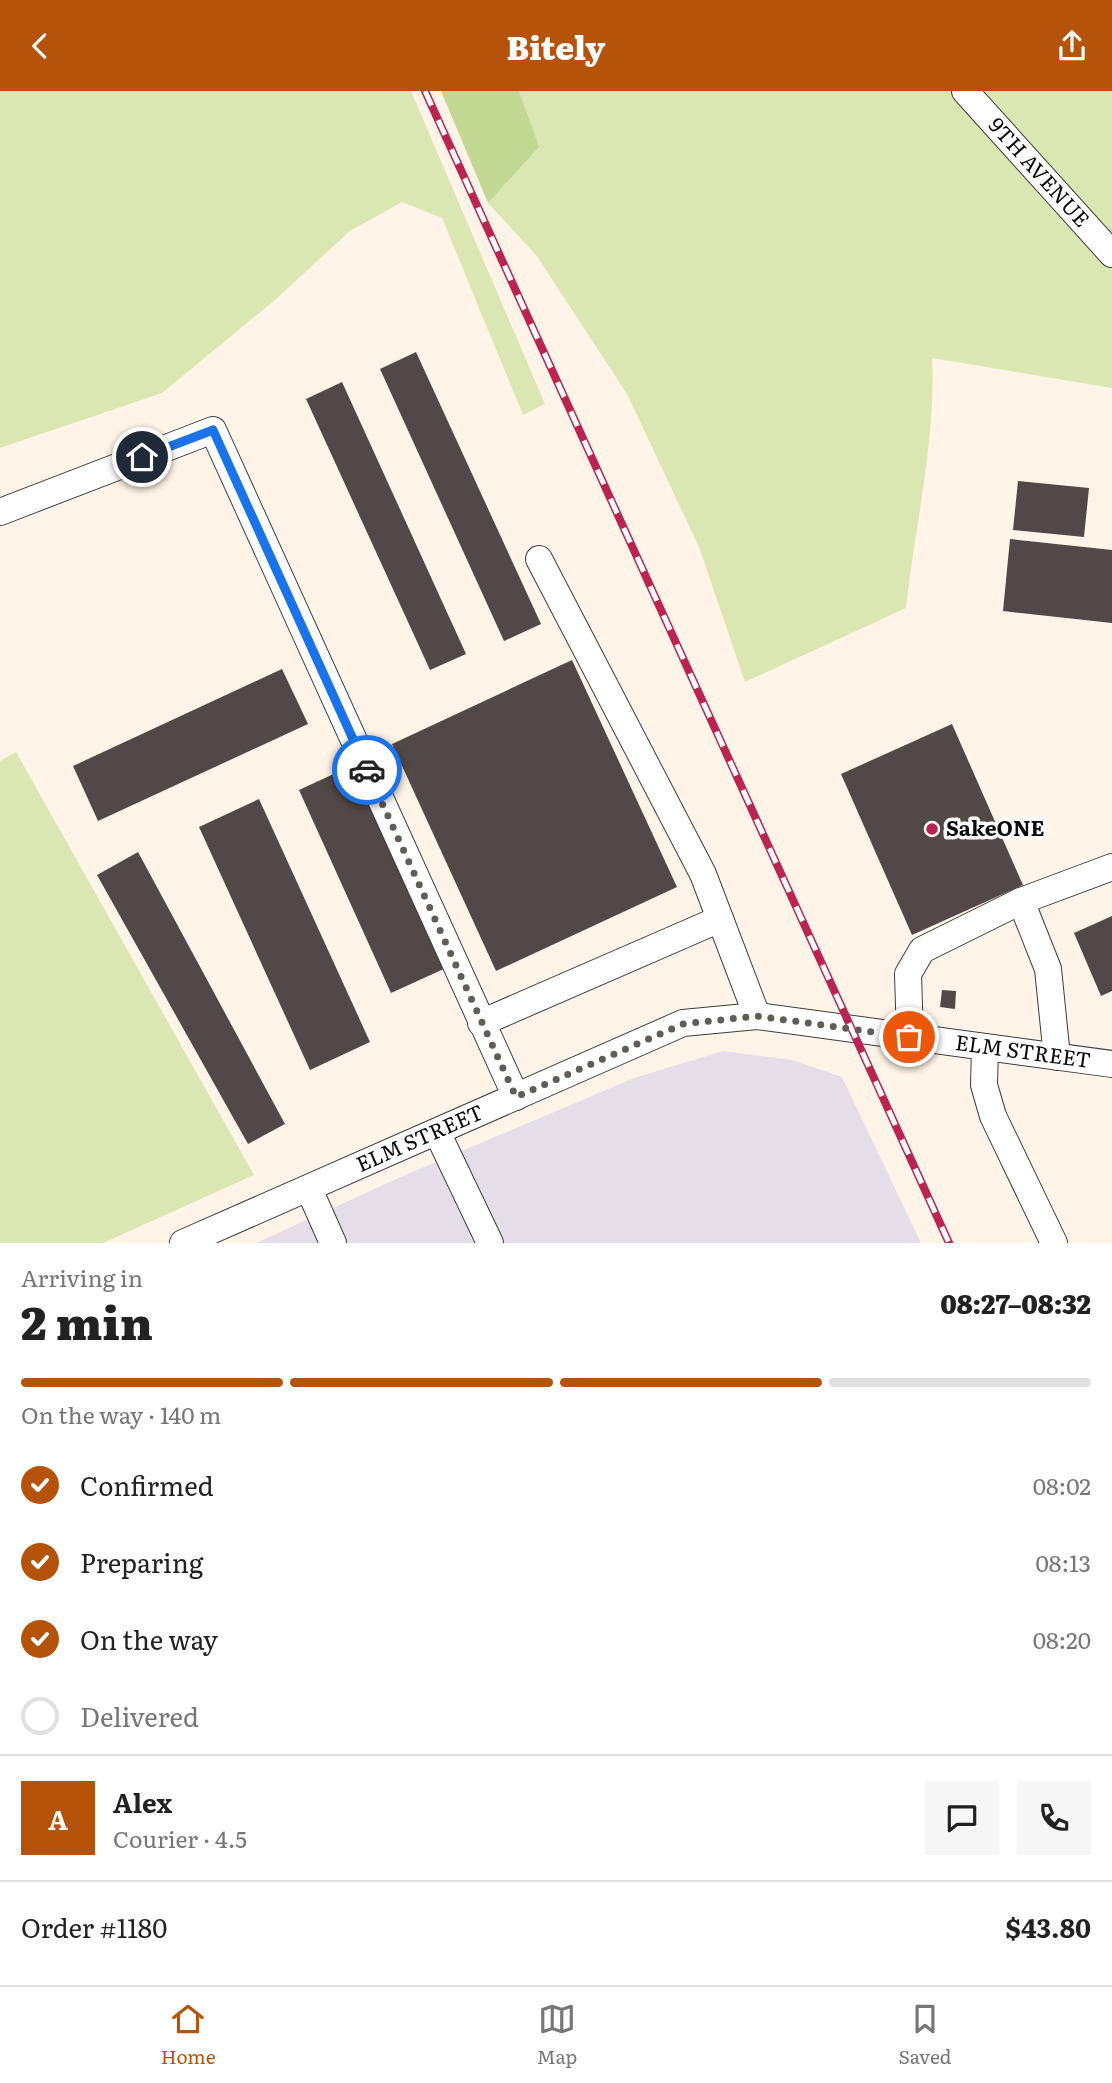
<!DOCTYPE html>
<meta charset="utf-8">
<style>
:root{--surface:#fff;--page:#f6f6f6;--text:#222;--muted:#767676;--line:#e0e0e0;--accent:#b45309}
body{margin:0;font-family:Literata,serif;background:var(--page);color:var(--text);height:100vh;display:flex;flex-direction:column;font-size:26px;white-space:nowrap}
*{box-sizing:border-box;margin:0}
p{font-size:23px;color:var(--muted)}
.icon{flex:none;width:38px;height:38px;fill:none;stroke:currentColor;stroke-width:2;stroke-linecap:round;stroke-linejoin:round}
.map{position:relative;height:1152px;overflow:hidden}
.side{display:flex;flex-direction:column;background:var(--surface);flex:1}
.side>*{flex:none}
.pin{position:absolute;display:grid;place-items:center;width:60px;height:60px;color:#fff;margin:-30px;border:4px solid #fff;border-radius:50%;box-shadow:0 2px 7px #0007}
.courier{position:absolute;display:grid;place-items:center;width:70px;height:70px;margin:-35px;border:5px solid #1a73e8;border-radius:50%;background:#fff;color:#222;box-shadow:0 2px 9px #0007}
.summary em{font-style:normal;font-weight:800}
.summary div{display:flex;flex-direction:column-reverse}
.summary{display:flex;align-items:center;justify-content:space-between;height:119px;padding:0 21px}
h1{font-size:46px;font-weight:800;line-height:52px}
.bar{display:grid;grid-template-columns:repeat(4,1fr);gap:10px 7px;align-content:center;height:84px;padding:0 21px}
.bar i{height:9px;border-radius:5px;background:var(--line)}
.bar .active{background:var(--accent)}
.bar p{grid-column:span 4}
.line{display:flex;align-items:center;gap:18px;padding:0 21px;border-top:2px solid var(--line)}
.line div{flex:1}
.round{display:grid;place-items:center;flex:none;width:74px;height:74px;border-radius:0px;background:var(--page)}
ol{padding:0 21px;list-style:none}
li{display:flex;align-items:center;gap:21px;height:77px}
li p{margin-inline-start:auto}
li .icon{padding:7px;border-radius:50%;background:var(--accent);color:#fff;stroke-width:4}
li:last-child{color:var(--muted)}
li i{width:38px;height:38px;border:4px solid var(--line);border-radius:50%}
header{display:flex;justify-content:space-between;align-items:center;height:91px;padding:0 21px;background:var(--accent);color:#fff;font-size:32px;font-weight:800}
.tab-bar{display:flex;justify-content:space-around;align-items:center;height:98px;border-top:2px solid var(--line);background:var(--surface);font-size:19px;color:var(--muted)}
.tab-bar a{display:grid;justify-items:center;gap:4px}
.tab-bar .active{color:var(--accent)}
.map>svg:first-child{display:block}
.industrial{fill:#e5dee9}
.green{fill:#dbe7b3}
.forest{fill:#c3d892}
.building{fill:#524847}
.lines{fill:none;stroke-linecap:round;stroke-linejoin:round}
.minor-casing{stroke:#3d3d3d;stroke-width:28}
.minor{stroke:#fff;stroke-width:26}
.rail-casing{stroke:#b72550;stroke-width:8}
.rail{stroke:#fff;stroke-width:5;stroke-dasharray:16;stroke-linecap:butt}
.done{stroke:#605c57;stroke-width:7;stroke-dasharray:0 12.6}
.route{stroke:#1a73e8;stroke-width:9}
.poi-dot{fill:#b72550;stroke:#fff;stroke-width:2.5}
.labels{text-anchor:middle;stroke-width:7;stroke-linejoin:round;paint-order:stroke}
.street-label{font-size:21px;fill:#0a0a0a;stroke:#fff}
.poi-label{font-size:21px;font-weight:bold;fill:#0a0a0a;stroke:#fff;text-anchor:start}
</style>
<header><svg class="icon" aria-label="back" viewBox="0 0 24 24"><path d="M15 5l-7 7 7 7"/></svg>Bitely<svg class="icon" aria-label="share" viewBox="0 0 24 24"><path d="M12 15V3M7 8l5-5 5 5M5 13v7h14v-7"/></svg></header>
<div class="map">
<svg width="1112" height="1152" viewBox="0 0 1112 1152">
<rect width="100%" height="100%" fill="#fff4e7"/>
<path class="industrial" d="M723,960L792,969L842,986L921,1152H256L403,1085L634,987Z"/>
<path class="green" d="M0,0H411L545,313L523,324L442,127L402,111L350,140L276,208L162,302L0,357Z
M519,0H1112V297L932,267C936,350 915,434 906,517L745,591L699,456L627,303L536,164L488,112L538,56Z
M16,661L254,1084L103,1152H0V670Z"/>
<path class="forest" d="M441,0H519L539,56L488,112Z"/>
<path class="building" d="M416,261L541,533L504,550L380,278Z
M342,291L466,563L430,579L306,308Z
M1018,390L1089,397L1084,446L1013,439Z
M1010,448L1112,459V532L1003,520Z
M572,569L677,796L496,880L392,653Z
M282,578L308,633L98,730L73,675Z
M952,633L1023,794L912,844L841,683Z
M353,674L446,877L391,902L299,699Z
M259,708L370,951L310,979L199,736Z
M138,761L285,1033L248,1053L97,784Z
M1112,825V900L1101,905L1074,842Z
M942,899L956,900L955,918L940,916Z"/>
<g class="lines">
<g class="minor-casing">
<g id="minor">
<path id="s1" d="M965,0L1112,163"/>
<path d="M0,421L213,339L516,1006"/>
<path d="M539,468L703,783L757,925"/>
<path d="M1021,810L1112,776"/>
<path d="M481,932L720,828"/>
<path d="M910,946L908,883L922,859L1021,810L1048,878L1057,966"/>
<path d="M985,956L984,994L993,1025L1054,1152"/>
<path d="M437,1041L490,1152"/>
<path d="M309,1098L333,1152"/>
<path id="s2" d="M183,1152L683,932L757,925L1112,973"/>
</g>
</g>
<use href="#minor" class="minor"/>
<g class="rail-casing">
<path id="rail" d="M425,0L949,1152"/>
</g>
<use href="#rail" class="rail"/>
</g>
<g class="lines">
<path class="done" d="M367,679L516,1006L683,933L757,925L909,946"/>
<path class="route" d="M142,366L213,339L367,679"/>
</g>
<circle class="poi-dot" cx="932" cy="738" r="7"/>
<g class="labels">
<g class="street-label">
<text dy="7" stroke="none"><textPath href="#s1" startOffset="110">9TH AVENUE</textPath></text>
<text dy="7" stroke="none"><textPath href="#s2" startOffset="889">ELM STREET</textPath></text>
<text dy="7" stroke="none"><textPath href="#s2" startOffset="259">ELM STREET</textPath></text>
</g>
<g class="poi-label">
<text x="946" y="745">SakeONE</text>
</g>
</g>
</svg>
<div class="pin" style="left:909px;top:946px;background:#ea580c"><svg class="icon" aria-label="bag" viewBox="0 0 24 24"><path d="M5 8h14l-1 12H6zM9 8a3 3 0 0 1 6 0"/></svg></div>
<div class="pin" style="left:142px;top:366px;background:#1f2937"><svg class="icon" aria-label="home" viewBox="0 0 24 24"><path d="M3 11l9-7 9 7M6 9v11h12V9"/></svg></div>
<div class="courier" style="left:367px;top:679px"><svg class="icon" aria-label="car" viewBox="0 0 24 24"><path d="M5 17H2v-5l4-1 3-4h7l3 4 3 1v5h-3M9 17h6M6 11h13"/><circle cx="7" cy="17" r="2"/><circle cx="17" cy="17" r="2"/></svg></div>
</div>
<section class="side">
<div class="summary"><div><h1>2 min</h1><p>Arriving in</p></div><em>08:27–08:32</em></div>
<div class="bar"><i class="active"></i><i class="active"></i><i class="active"></i><i></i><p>On the way · 140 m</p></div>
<ol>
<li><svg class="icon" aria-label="check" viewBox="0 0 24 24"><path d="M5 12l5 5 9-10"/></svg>Confirmed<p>08:02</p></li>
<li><svg class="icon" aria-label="check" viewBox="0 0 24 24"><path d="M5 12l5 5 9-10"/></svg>Preparing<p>08:13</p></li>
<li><svg class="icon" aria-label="check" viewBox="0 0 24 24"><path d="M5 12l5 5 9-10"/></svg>On the way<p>08:20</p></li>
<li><i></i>Delivered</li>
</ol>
<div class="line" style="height:126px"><b class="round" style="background:var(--accent);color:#fff">A</b><div><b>Alex</b><p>Courier · 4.5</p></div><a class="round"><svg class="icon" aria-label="chat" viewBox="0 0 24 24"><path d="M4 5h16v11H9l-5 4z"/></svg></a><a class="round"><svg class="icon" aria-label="phone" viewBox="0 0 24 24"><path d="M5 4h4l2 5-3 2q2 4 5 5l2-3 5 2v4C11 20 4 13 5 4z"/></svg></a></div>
<div class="line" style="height:91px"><div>Order #1180</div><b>$43.80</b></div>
</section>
<nav class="tab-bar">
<a class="active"><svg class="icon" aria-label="home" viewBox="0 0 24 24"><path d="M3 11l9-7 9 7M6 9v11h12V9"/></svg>Home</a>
<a><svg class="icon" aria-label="map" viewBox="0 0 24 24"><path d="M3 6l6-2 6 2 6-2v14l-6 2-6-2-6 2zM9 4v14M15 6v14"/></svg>Map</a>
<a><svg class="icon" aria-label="saved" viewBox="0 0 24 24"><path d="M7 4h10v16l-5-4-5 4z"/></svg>Saved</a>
</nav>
